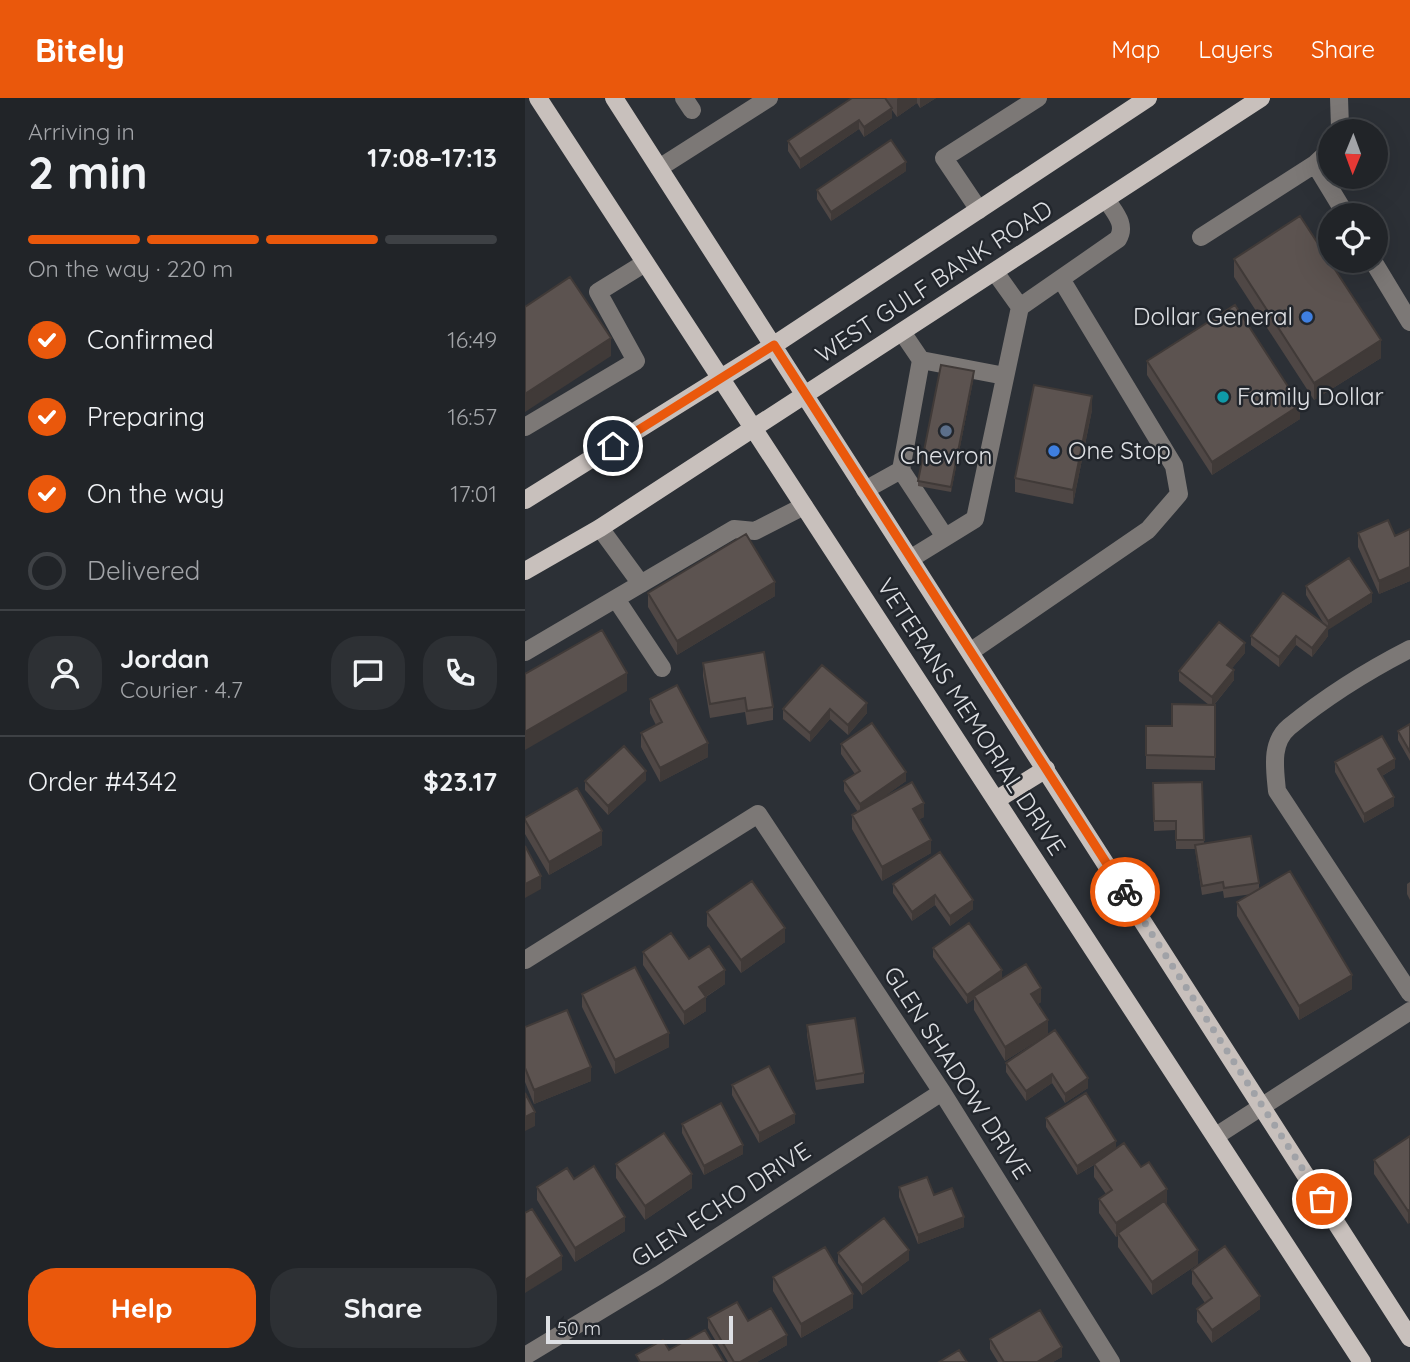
<!DOCTYPE html>
<meta charset="utf-8">
<style>
:root{--surface:#212428;--page:#2d3034;--text:#f1f3f6;--muted:#a2a4a8;--line:#3e4145;--accent:#ea580c}
body{margin:0;font-family:Quicksand,sans-serif;background:var(--page);color:var(--text);height:100vh;display:flex;flex-direction:column;font-size:26px;white-space:nowrap}
*{box-sizing:border-box;margin:0}
p{font-size:23px;color:var(--muted)}
.icon{flex:none;width:38px;height:38px;fill:none;stroke:currentColor;stroke-width:2;stroke-linecap:round;stroke-linejoin:round}
.map{position:relative;flex:1;overflow:hidden}
.side{display:flex;flex-direction:column;background:var(--surface);width:525px}
.side>*{flex:none}
.needle{width:46px;rotate:181deg}
.fabs{position:absolute;left:793px;top:21px;display:grid;gap:14px}
.fabs a{display:grid;place-items:center;width:70px;height:70px;border-radius:50%;background:var(--surface);box-shadow:0 7px 28px #0002,0 0 0 2px var(--line);font-size:35px}
.scale{position:absolute;left:21px;bottom:18px;width:187px;box-sizing:border-box;padding-left:7px;border:4px solid #dee0e4;border-top:0;font-size:19px;line-height:24px;white-space:nowrap;color:#dee0e4;-webkit-text-stroke:5px #22262c;paint-order:stroke}
.pin{position:absolute;display:grid;place-items:center;width:60px;height:60px;color:#fff;margin:-30px;border:4px solid #fff;border-radius:50%;box-shadow:0 2px 7px #0007}
.courier{position:absolute;display:grid;place-items:center;width:70px;height:70px;margin:-35px;border:5px solid #ea580c;border-radius:50%;background:#fff;color:#222;box-shadow:0 2px 9px #0007}
.head em{font-style:normal;font-weight:700}
.head div{display:flex;flex-direction:column-reverse}
.head{display:flex;align-items:center;justify-content:space-between;height:119px;padding:0 28px}
h1{font-size:46px;font-weight:700;line-height:52px}
.bar{display:grid;grid-template-columns:repeat(4,1fr);gap:10px 7px;align-content:center;height:84px;padding:0 28px}
.bar i{height:9px;border-radius:5px;background:var(--line)}
.bar .selected{background:var(--accent)}
.bar p{grid-column:span 4}
.line{display:flex;align-items:center;gap:18px;padding:0 28px;border-top:2px solid var(--line)}
.line div{flex:1}
.round{display:grid;place-items:center;flex:none;width:74px;height:74px;border-radius:28px;background:var(--page)}
ol{padding:0 28px;list-style:none}
li{display:flex;align-items:center;gap:21px;height:77px}
li p{margin-inline-start:auto}
li .icon{padding:7px;border-radius:50%;background:var(--accent);color:#fff;stroke-width:4}
li:last-child{color:var(--muted)}
li i{width:38px;height:38px;border:4px solid var(--line);border-radius:50%}
.button{display:flex;gap:14px;margin-top:auto;padding:14px 28px}
.button a{flex:1;height:80px;border-radius:28px;background:var(--accent);color:#fff;font-size:28px;font-weight:700;line-height:80px;text-align:center}
.button a+a{background:var(--page);color:var(--text)}
header{display:flex;align-items:center;gap:42px;box-sizing:border-box;height:98px;padding:0 35px;background:var(--accent);color:#fff}
header strong{font-size:33px}
nav{display:flex;gap:38px;margin-inline-start:auto;font-size:24px}
main{display:flex;flex:1;min-height:0}
.map>svg:first-child{display:block}
.lines{fill:none;stroke-linecap:round;stroke-linejoin:round}
.minor{stroke:#7c7876;stroke-width:18}
.major{stroke:#c8c0bc;stroke-width:18}
.wall{fill:#4f4745}
.shaded-wall{fill:#403a38}
.building{fill:#5c5350;stroke:#403a38;stroke-width:2}
.done{stroke:#a0a2a7;stroke-width:7;stroke-dasharray:0 12.6}
.route{stroke:#ea580c;stroke-width:9}
.shop-dot{fill:#3f7fe0;stroke:#22262c;stroke-width:2.5}
.culture-dot{fill:#0f9aa8;stroke:#22262c;stroke-width:2.5}
.service-dot{fill:#5c6f8a;stroke:#22262c;stroke-width:2.5}
.labels{text-anchor:middle;stroke-width:5;stroke-linejoin:round;paint-order:stroke}
.street-label{font-size:24px;fill:#dee0e4;stroke:#22262c}
.poi-label{font-size:24px;fill:#dee0e4;stroke:#22262c;text-anchor:start}
</style>
<header>
<strong>Bitely</strong>
<nav><a>Map</a><a>Layers</a><a>Share</a></nav>
</header>
<main>
<section class="side">
<div class="head"><div><h1>2 min</h1><p>Arriving in</p></div><em>17:08–17:13</em></div>
<div class="bar"><i class="selected"></i><i class="selected"></i><i class="selected"></i><i></i><p>On the way · 220 m</p></div>
<ol>
<li><svg class="icon" aria-label="check" viewBox="0 0 24 24"><path d="M5 12l5 5 9-10"/></svg>Confirmed<p>16:49</p></li>
<li><svg class="icon" aria-label="check" viewBox="0 0 24 24"><path d="M5 12l5 5 9-10"/></svg>Preparing<p>16:57</p></li>
<li><svg class="icon" aria-label="check" viewBox="0 0 24 24"><path d="M5 12l5 5 9-10"/></svg>On the way<p>17:01</p></li>
<li><i></i>Delivered</li>
</ol>
<div class="line" style="height:126px"><a class="round"><svg class="icon" aria-label="person" viewBox="0 0 24 24"><circle cx="12" cy="8" r="4"/><path d="M4 21q1-7 8-7t8 7"/></svg></a><div><b>Jordan</b><p>Courier · 4.7</p></div><a class="round"><svg class="icon" aria-label="chat" viewBox="0 0 24 24"><path d="M4 5h16v11H9l-5 4z"/></svg></a><a class="round"><svg class="icon" aria-label="phone" viewBox="0 0 24 24"><path d="M5 4h4l2 5-3 2q2 4 5 5l2-3 5 2v4C11 20 4 13 5 4z"/></svg></a></div>
<div class="line" style="height:91px"><div>Order #4342</div><b>$23.17</b></div>
<div class="button"><a>Help</a><a>Share</a></div>
</section>
<div class="map">
<svg width="885" height="1264" viewBox="0 0 885 1264">
<rect width="100%" height="100%" fill="#2c3036"/>
<g class="lines">
<path class="minor" d="M159,0L167,12
M813,33L815,29L814,0
M790,66L805,52
M134,70L244,0
M454,112L419,60L513,0
M676,139L790,66L821,117
M848,163L885,224
M495,209L593,141C602,126 589,114 581,101
M396,262L480,278
M0,329L111,263L73,194L120,165
M376,372L420,439
M340,392L376,372L396,262L377,234
M75,430L116,486
M385,461L450,421L495,209L470,174
M91,501L137,570
M885,551C842,573 802,598 764,629C745,645 750,671 752,693L885,895
M0,554L209,431L230,433L279,408
M445,554L623,432L654,396L649,368L536,181
M0,862L233,716L417,994L586,1264
M691,1038L885,913
M0,1258L134,1177L417,994"/>
<path class="major" d="M13,0L837,1264
M89,0L885,1240
M0,402L249,247L623,0
M0,473L75,430L736,0
M471,702L521,671"/>
</g>
<path class="wall" d="M327,0H411L395,10L392,5L372,19L367,12V20L339,39L334,31L275,71L263,53V43Z
M381,73L306,123L292,101V92Z
M709,161L856,260L789,302L709,179Z
M622,263L775,321L687,377L622,277Z
M449,278L426,394L393,388V383Z
M567,312L548,406L490,394V380Z
M885,431V483L854,496L833,449V435L870,438Z
M781,488L847,504L803,531V538L787,559L771,547L754,569L726,547V538L799,526L781,497Z
M123,495L250,498L152,557L123,509Z
M720,555L707,570L709,582L689,607H690V672L621,671V657L647,628L684,607L654,583V573Z
M178,565L248,609V622L222,627L220,614L185,620L178,578Z
M297,567L342,615L323,637L305,621L285,644L258,621V611Z
M125,601L183,659L135,684L116,649V635L131,627L125,615Z
M885,626V663L873,642V633Z
M316,646L381,683L354,702L399,719L394,721L406,755L357,783L327,731V717L333,714L319,693V683L330,676L316,656Z
M810,664L870,670L857,678L869,708L839,725L810,674Z
M121,682L83,717L60,692V683Z
M677,684L679,746L734,785V791L827,891L774,922L712,818V804L727,796L699,800L698,793L677,797L670,751H651V732L629,733L628,685Z
M0,720L77,747L24,777L0,736Z
M415,754L448,811L425,828L410,807L387,823L368,795V786Z
M885,784V802L882,796V786Z
M182,814L260,844L216,875L182,828Z
M408,850L477,881L516,904L513,906L523,936L480,963L449,912V901L442,906L408,859Z
M118,854L164,861L200,886L181,899V913L159,927L118,867Z
M57,896L144,949L90,976L57,909Z
M282,927L339,975V985L291,992L282,937Z
M0,929L66,983L9,1006L0,984Z
M530,932L563,990L540,1005L527,985L501,1003L481,974V965Z
M207,987L270,1025L234,1045L207,997Z
M521,1020L591,1050L642,1104L640,1106L673,1166L627,1197L593,1149V1138L591,1139L574,1115V1101L581,1096L569,1079V1067L552,1077L521,1029Z
M157,1026L218,1056L179,1077L157,1035Z
M885,1038L883,1126L849,1076V1062Z
M91,1066L167,1090L120,1122L91,1080Z
M49,1081L100,1133L50,1164L12,1102V1089Z
M374,1089L409,1097L439,1129L393,1146L374,1099Z
M313,1155L384,1162L337,1197L313,1165Z
M667,1172L735,1211L687,1245L672,1224V1211L680,1205L667,1186Z
M248,1179L328,1210L276,1240L248,1193Z
M183,1220L223,1223L262,1247L232,1264H203L183,1230Z
M465,1241L537,1259L528,1264H473L465,1251Z"/>
<path class="shaded-wall" d="M373,0H392V5L372,19V1Z
M395,0H411L395,10Z
M367,10V20L339,39V29Z
M334,22V31L275,71V61Z
M381,64V73L306,123V114Z
M86,240V258L0,314V296Z
M856,242V260L789,302V285Z
M449,273V278L426,394V389Z
M567,298V312L548,406V392Z
M775,307V321L687,377V364Z
M885,469V483L854,496V483Z
M250,484V498L152,557V543Z
M847,495V504L803,532V523Z
M803,529V538L787,559V550Z
M771,538V547L754,569V559Z
M720,545V555L702,576V567Z
M709,572V582L687,609V599Z
M102,575V593L0,652V634Z
M342,605V615L323,637V627Z
M305,611V621L285,644V635Z
M183,645V659L135,684V670Z
M870,661V670L853,680V671Z
M121,673V682L83,717V708Z
M381,674V683L335,716V706Z
M869,699V708L839,725V716Z
M399,705V719L388,725V711Z
M77,733V747L24,777V764Z
M406,742V755L357,783V769Z
M16,778V791L0,800V786Z
M410,797V807L387,823V814Z
M448,802V811L425,828V818Z
M260,830V844L216,875V862Z
M200,872V886L174,903V889Z
M477,872V882L449,898V901L442,906V897Z
M827,877V891L774,922V908Z
M516,890V904L506,910V896Z
M181,899V913L159,927V914Z
M523,922V936L480,963V949Z
M144,935V949L90,976V962Z
M66,969V983L9,1006V992Z
M527,976V985L501,1003V993Z
M563,980V990L540,1005V996Z
M10,1014V1028L0,1033V1019Z
M270,1016V1025L234,1045V1035Z
M591,1043V1053L552,1077V1068Z
M218,1047V1056L179,1077V1068Z
M167,1076V1090L120,1122V1108Z
M642,1091V1104L594,1137L593,1135V1138L591,1139V1125Z
M885,1111V1125L883,1126V1113Z
M100,1119V1133L50,1164V1150Z
M439,1119V1129L393,1146V1137Z
M384,1152V1162L337,1197V1187Z
M673,1152V1166L627,1197V1184Z
M37,1158V1172L0,1195V1182Z
M328,1196V1210L276,1240V1226Z
M735,1198V1211L687,1245V1232Z
M262,1237V1247L232,1264H215Z
M537,1249V1259L528,1264H512Z"/>
<path class="building" d="M327,0H360L367,10L339,29L334,22L275,61L263,43Z
M366,42L381,64L306,114L292,92Z
M775,118L856,242L789,285L709,161Z
M45,179L86,240L0,296V209Z
M710,207L775,307L687,364L622,263Z
M416,267L449,273L426,389L393,383Z
M509,287L567,298L548,392L490,380Z
M863,422L870,438L885,431V469L854,483L833,435Z
M221,436L250,484L152,543L123,495Z
M824,460L847,495L803,523L781,488Z
M758,495L803,529L787,550L771,538L754,559L726,538Z
M694,524L720,545L702,567L709,572L687,599L654,573Z
M77,532L102,575L0,634V576Z
M239,554L248,609L222,613L220,600L185,606L178,565Z
M297,567L342,605L323,627L305,611L285,635L258,611Z
M152,587L183,645L135,670L116,635L137,624L125,601Z
M647,606L690,607V659L621,657V628H647Z
M347,625L381,674L335,706L319,683L335,673L316,646Z
M885,626V654L873,633Z
M857,638L870,661L853,671L869,699L839,716L810,664Z
M99,648L121,673L83,708L60,683Z
M387,684L399,705L388,711L406,742L357,769L327,717Z
M677,684L679,742H651V723H629L628,685Z
M52,690L77,733L24,764L0,722V720Z
M726,738L734,785L699,790L698,784L677,788L670,747Z
M0,748L16,778L0,786Z
M415,754L448,802L425,818L410,797L387,814L368,786Z
M765,773L827,877L774,908L712,804Z
M227,783L260,830L216,862L182,814Z
M444,825L477,872L442,897L408,850Z
M146,835L164,861L184,848L200,872L174,889L181,899L159,914L118,854Z
M501,866L516,890L506,896L523,922L480,949L449,898Z
M110,869L144,935L90,962L57,896Z
M42,912L66,969L9,992L0,970V929Z
M330,920L339,975L291,983L282,927Z
M530,932L563,980L540,996L527,976L501,993L481,965Z
M244,968L270,1016L234,1035L207,987Z
M0,995L10,1014L0,1019Z
M561,995L591,1043L552,1068L521,1020Z
M196,1005L218,1047L179,1068L157,1026Z
M139,1035L167,1076L120,1108L91,1066Z
M885,1038V1111L883,1113L849,1062Z
M599,1045L616,1069L624,1064L642,1091L591,1125L574,1101L587,1092L569,1066Z
M69,1068L100,1119L50,1150L12,1089L42,1070L49,1081Z
M402,1079L409,1097L427,1090L439,1119L393,1137L374,1089Z
M639,1103L673,1152L627,1184L593,1135Z
M7,1111L37,1158L0,1182V1115Z
M359,1120L384,1152L337,1187L313,1155Z
M700,1148L735,1198L687,1232L672,1211L687,1200L667,1172Z
M300,1149L328,1196L276,1226L248,1179Z
M212,1204L223,1223L246,1210L262,1237L215,1264H209L183,1220Z
M515,1212L537,1249L512,1264H479L465,1241Z
M180,1232L199,1264H115L111,1257L138,1242L144,1252Z
M434,1252L442,1264H414Z"/>
<g class="lines">
<path class="done" d="M600,794L797,1101"/>
<path class="route" d="M88,348L249,247L600,794"/>
</g>
<g class="shop-dot">
<circle cx="782" cy="219" r="7"/>
<circle cx="529" cy="353" r="7"/>
</g>
<circle class="culture-dot" cx="698" cy="299" r="7"/>
<circle class="service-dot" cx="421" cy="333" r="7"/>
<g class="labels">
<g class="street-label">
<text transform="translate(409 184) rotate(-33)" y="8">WEST GULF BANK ROAD</text>
<text transform="translate(446 619) rotate(57)" y="8">VETERANS MEMORIAL DRIVE</text>
<text transform="translate(432 975) rotate(57)" y="8">GLEN SHADOW DRIVE</text>
<text transform="translate(196 1107) rotate(-33)" y="8">GLEN ECHO DRIVE</text>
</g>
<g class="poi-label">
<text x="768" y="227" text-anchor="end">Dollar General</text>
<text x="712" y="307">Family Dollar</text>
<text x="543" y="361">One Stop</text>
<text x="421" y="366" text-anchor="middle">Chevron</text>
</g>
</g>
</svg>
<div class="fabs">
<a><svg class="needle" viewBox="-14 -14 28 28"><path d="M0-13l5 13h-10z" fill="#e53935"/><path d="M0 13l5-13h-10z" fill="#a2a4a8"/></svg></a>
<a><svg class="icon" aria-label="locate" viewBox="0 0 24 24"><circle cx="12" cy="12" r="6"/><path d="M12 2v4M12 18v4M2 12h4M18 12h4"/></svg></a>
</div>
<div class="scale">50 m</div>
<div class="pin" style="left:797px;top:1101px;background:#ea580c"><svg class="icon" aria-label="bag" viewBox="0 0 24 24"><path d="M5 8h14l-1 12H6zM9 8a3 3 0 0 1 6 0"/></svg></div>
<div class="pin" style="left:88px;top:348px;background:#1f2937"><svg class="icon" aria-label="home" viewBox="0 0 24 24"><path d="M3 11l9-7 9 7M6 9v11h12V9"/></svg></div>
<div class="courier" style="left:600px;top:794px"><svg class="icon" aria-label="bike" viewBox="0 0 24 24"><circle cx="6" cy="16" r="4"/><circle cx="18" cy="16" r="4"/><path d="M6 16l4-8h5l3 8M10 8l3 8H6M13 5h3"/></svg></div>
</div>
</main>
